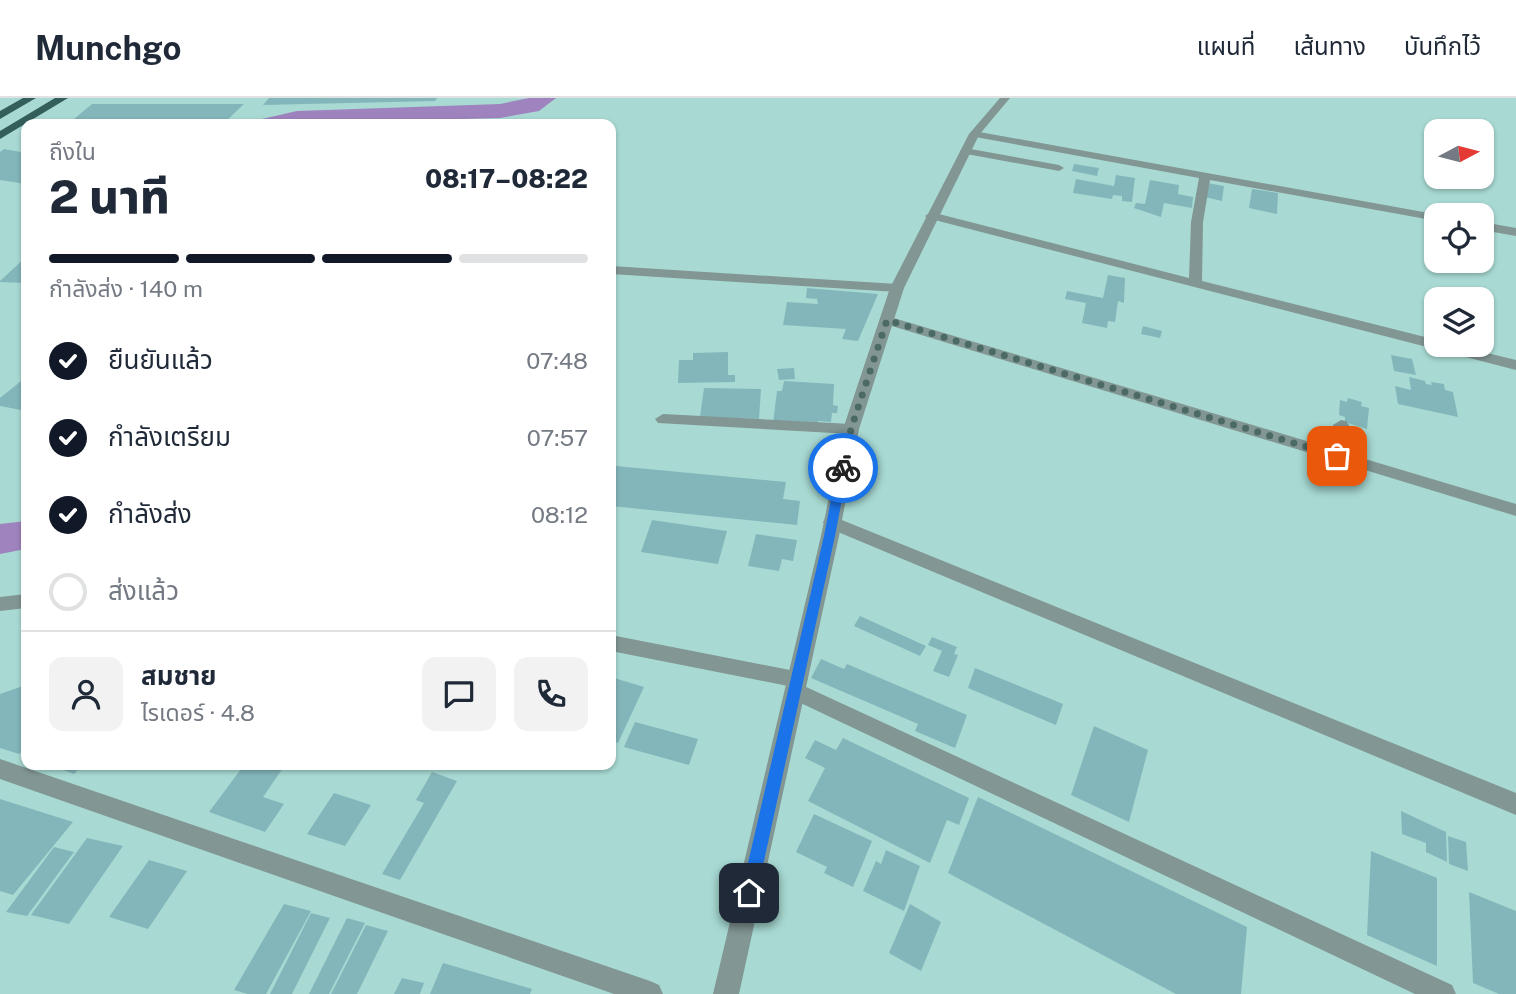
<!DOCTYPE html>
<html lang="th">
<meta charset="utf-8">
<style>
:root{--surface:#fff;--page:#f2f2f3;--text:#1f2937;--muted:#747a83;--line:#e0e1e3;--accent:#111827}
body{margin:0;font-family:"Public Sans","Noto Sans Thai",sans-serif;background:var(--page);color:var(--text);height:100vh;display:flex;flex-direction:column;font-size:26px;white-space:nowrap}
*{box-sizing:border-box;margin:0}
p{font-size:23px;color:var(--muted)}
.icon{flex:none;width:38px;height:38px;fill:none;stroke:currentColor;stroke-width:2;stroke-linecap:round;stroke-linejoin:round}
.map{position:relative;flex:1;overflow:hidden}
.side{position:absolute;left:21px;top:21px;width:595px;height:651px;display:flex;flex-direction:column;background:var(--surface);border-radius:14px;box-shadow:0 2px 5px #0004}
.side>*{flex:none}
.needle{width:46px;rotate:83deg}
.fabs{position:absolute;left:1424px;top:21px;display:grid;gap:14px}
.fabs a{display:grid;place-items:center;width:70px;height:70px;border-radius:14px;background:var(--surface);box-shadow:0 2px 5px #0004;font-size:35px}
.pin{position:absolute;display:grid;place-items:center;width:60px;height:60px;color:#fff;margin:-30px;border-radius:14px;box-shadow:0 4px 10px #0006}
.courier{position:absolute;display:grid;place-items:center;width:70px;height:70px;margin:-35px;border:5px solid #1a73e8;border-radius:50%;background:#fff;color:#222;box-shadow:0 2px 9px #0007}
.summary em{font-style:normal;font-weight:800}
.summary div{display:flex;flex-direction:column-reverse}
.summary{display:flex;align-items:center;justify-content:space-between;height:119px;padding:0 28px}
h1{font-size:46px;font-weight:800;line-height:52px}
.bar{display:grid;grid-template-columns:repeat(4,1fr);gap:10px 7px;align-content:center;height:84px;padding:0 28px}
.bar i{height:9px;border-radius:5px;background:var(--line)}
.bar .selected{background:var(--accent)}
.bar p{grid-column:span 4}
.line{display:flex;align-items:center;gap:18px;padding:0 28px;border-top:2px solid var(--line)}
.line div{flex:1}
.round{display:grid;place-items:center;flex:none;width:74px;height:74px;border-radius:14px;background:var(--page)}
ol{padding:0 28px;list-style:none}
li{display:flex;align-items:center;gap:21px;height:77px}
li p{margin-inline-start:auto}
li .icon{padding:7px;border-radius:50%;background:var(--accent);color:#fff;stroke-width:4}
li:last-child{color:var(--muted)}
li i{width:38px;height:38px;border:4px solid var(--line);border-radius:50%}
header{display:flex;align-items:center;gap:42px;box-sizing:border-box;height:98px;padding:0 35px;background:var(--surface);border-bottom:2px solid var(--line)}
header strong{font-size:33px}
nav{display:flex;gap:38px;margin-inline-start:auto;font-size:24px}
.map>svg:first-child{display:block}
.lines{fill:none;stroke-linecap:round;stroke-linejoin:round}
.river{fill:#9f83bf;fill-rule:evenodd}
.building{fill:#83b6bb}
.minor{fill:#829693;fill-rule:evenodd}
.tertiary{fill:#829693;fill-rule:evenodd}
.trunk{fill:#335e5a;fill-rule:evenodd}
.route{fill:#1a73e8}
.done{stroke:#4b6a66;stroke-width:7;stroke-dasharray:0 12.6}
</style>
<header>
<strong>Munchgo</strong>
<nav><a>แผนที่</a><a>เส้นทาง</a><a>บันทึกไว้</a></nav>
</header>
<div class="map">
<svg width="1516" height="896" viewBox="0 0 1516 896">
<rect width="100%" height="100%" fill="#a8dad3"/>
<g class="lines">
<path class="river" d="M529,0H556L539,13L500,20L259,26L262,21L297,13L500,6Z
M26,423V451L0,456V426Z"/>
</g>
<path class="building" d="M269,0H437L435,3L263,7Z
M92,6H244L223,26H68Z
M4,51L26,55V86L0,82V54Z
M1074,66L1099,70L1097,78L1072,73Z
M1116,77L1135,80L1132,104L1122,103V98L1113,97L1112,101L1073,95L1076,81L1114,88Z
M1150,82L1179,87L1178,96L1193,99L1192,110L1164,105L1161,119L1134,110L1136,105L1145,106Z
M1207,85L1224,88L1222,103L1205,99Z
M1252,91L1278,95L1277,116L1249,110Z
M26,159V185L0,184V183Z
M1108,177L1125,180L1124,205L1118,203L1115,224L1108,223L1107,230L1082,225L1086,205L1065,201L1067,193L1103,200Z
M807,190L878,196L858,243L842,241L846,231L783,227L787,204L818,206L817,201L806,200Z
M1143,228L1162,233L1160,240L1141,236Z
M728,254V277H735V284L678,285L679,262H693V255Z
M1391,257L1412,261L1416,277L1394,273Z
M794,270L795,281L779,282L777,271Z
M26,279V313L0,308V300Z
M1409,279L1425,283L1426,286L1432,287L1431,284L1444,286L1445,292L1453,294L1458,319L1398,306L1395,288L1411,292Z
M784,283L834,286L833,307L838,308L837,315H832L831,324L818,323V328L773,325L777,293H782Z
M704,290L761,291L759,321L700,319Z
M1348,300L1362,304L1361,308L1369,310L1367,331L1345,324V319L1339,317L1340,302L1347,304Z
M616,368L786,384L783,401L800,403L797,427L611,408V383Z
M652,422L727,433L718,466L641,454Z
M756,436L797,442L793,463L782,461L779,473L748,468Z
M860,518L926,548L920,558L854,528Z
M932,539L957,549L954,556L958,557L949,579L933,573L942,553L928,547Z
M821,561L844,571L847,566L967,617L955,650L915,633L918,626L811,580Z
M975,570L1063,606L1056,627L968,590Z
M611,579L644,589L618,645L611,642Z
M26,587V649L19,656L0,650V596Z
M635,624L698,641L689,667L624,649Z
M1094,628L1148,652L1129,724L1071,697Z
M843,640L969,700L959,727L947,722L930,765L808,703L825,670L805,660L815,642L836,652Z
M50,667H82L74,676Z
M244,667H272L283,670L263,699L284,706L265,734L209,714Z
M432,674L457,683L400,782L382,776L424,705L416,702Z
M334,695L371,707L345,748L307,736Z
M978,699L1247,829L1241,896H1176L948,775Z
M0,701L73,724L13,797L0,793Z
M1401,713L1446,734L1447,764L1426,754V745L1402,736Z
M814,716L872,743L853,789L824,775L827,769L796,754Z
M1448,738L1466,744L1468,773L1449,766Z
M87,740L123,748L69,826L31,817Z
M54,749L74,754L27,818L6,814Z
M886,752L920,768L904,813L863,793L876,763L881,766Z
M1371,753L1437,780V868L1367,837Z
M149,762L187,773L148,831L109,819Z
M1469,794L1516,813V896H1499L1473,885Z
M284,806L311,813L266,896H248L234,892Z
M910,806L941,824L921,873L889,855Z
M311,815L330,820L292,896H270Z
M347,820L365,825L329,896H309Z
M366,827L388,833L357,896H331Z
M443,865L532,891L530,896H430Z
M402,880L424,885L420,896H394Z"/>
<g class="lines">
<path class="minor" d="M974,33L1440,117H1437V123L1210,82L1203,124L1202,183L1437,242V247H1454L1516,262V272L927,120L925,118L931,114L1189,180L1191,124L1199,80L970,38L969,36Z
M965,50L1059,67L1064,70L1059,73L961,55L960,53Z
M1482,124L1516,130V138L1482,132Z
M611,168L897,186L904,190L897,194L611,176Z
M887,218L1330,350L1333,327L1341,322L1346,323L1349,327L1345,355L1516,406V418L882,225L880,222Z
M663,316L851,326L859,331L851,336L658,325L655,321Z
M832,418L1516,695V717L826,429L823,424L826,419Z
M26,496V510L0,513V499Z
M611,537L805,575L808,581L804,588L1452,887L1456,896H1415L788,599L785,593L788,588L611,553Z
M0,661L650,883L659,887L663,896H614L0,681Z"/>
<path class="tertiary" d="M1000,0H1010L979,37L904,190L859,331L839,438L739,896H713L821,438L843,331L890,190L969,36Z"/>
<path class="trunk" d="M23,0H36L0,21V13Z
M55,0H68L0,41V33Z"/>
</g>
<path class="route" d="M843,366L848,370L835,438L757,795L754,800L749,802L744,800L741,795L824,438L837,370Z"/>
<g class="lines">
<path class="done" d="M843,370L851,331L887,222L1337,358"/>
</g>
</svg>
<div class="fabs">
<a><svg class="needle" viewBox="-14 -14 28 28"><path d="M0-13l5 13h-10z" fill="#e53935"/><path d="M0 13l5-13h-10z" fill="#747a83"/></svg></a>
<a><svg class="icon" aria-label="locate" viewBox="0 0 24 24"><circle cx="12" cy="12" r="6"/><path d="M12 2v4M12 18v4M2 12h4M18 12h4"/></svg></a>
<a><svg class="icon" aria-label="layers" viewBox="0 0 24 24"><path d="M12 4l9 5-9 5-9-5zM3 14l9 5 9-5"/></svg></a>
</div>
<div class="pin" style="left:1337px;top:358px;background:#ea580c"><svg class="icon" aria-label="bag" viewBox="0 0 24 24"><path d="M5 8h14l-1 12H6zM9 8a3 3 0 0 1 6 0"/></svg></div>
<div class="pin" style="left:749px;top:795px;background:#1f2937"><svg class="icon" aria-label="home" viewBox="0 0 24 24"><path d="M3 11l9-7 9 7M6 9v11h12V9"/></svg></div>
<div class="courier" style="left:843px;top:370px"><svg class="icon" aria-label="bike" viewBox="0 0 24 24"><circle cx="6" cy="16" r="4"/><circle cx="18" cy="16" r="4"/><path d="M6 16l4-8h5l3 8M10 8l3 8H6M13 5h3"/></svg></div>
<section class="side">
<div class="summary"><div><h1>2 นาที</h1><p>ถึงใน</p></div><em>08:17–08:22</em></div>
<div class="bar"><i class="selected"></i><i class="selected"></i><i class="selected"></i><i></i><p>กำลังส่ง · 140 m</p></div>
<ol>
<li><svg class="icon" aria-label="check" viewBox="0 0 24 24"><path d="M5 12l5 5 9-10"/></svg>ยืนยันแล้ว<p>07:48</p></li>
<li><svg class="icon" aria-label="check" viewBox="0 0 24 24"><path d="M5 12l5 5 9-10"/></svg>กำลังเตรียม<p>07:57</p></li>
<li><svg class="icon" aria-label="check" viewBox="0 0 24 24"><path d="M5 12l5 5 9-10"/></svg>กำลังส่ง<p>08:12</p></li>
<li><i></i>ส่งแล้ว</li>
</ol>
<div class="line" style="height:126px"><a class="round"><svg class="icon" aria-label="person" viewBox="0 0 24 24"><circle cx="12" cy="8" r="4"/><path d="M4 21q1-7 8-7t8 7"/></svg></a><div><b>สมชาย</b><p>ไรเดอร์ · 4.8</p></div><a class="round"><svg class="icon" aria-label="chat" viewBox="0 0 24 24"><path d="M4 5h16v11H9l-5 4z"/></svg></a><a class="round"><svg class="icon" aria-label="phone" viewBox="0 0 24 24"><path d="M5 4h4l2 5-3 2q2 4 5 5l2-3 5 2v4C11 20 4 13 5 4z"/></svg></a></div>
</section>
</div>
